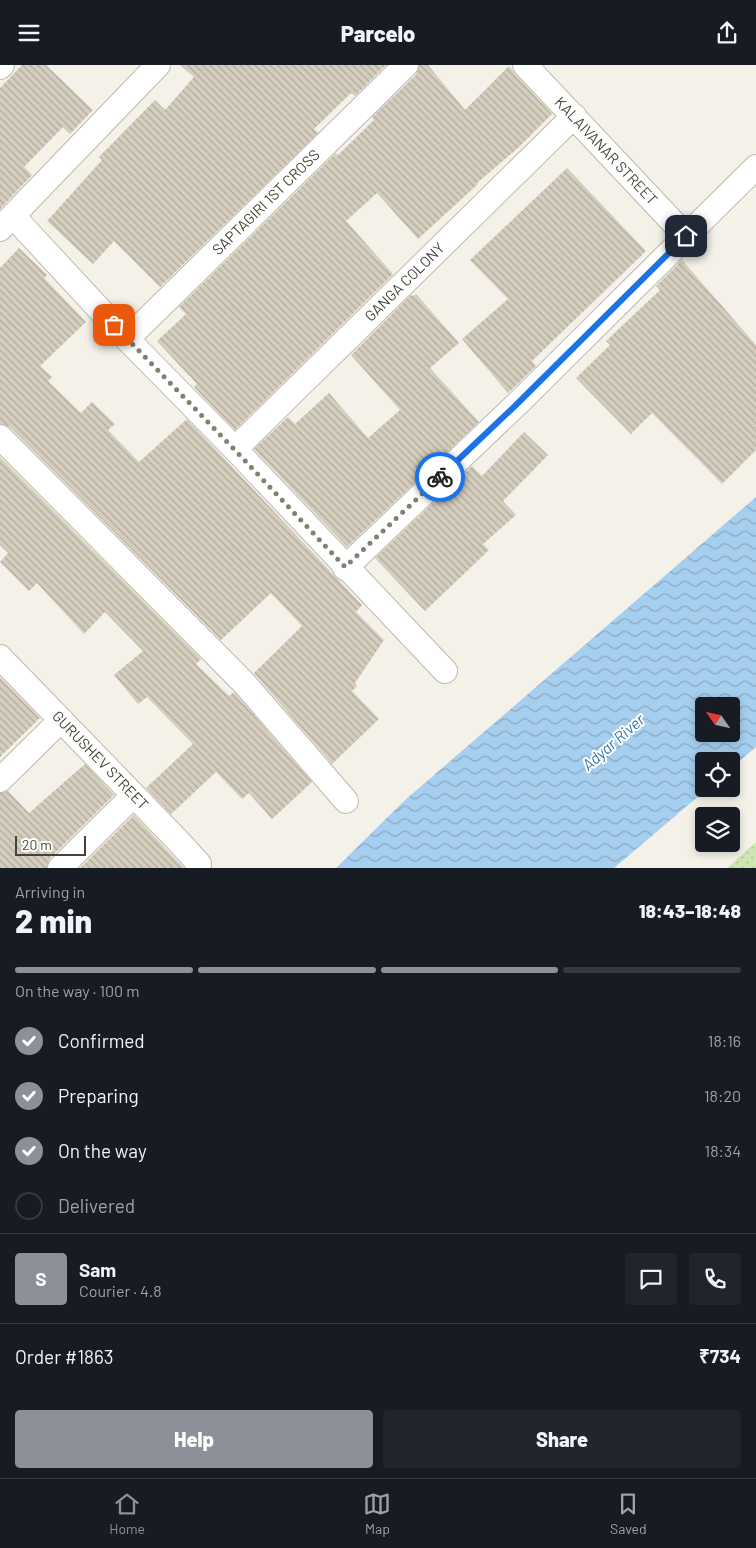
<!DOCTYPE html>
<meta charset="utf-8">
<style>
:root{--surface:#171b24;--page:#20242c;--text:#f1f3f6;--muted:#9ea1a6;--line:#363941;--accent:#8c9099}
body{margin:0;font-family:Barlow,sans-serif;background:var(--page);color:var(--text);height:100vh;display:flex;flex-direction:column;font-size:19px;white-space:nowrap}
*{box-sizing:border-box;margin:0}
p{font-size:16px;color:var(--muted)}
.icon{flex:none;width:28px;height:28px;fill:none;stroke:currentColor;stroke-width:2;stroke-linecap:round;stroke-linejoin:round}
.map{position:relative;height:803px;overflow:hidden}
.details{display:flex;flex-direction:column;background:var(--surface);flex:1}
.details>*{flex:none}
.needle{width:32px;rotate:304deg}
.tools{position:absolute;left:695px;top:632px;display:grid;gap:10px}
.tools a{display:grid;place-items:center;width:45px;height:45px;border-radius:5px;background:var(--surface);box-shadow:0 2px 8px #0003;font-size:25px}
.scale{position:absolute;left:15px;bottom:12px;width:71px;box-sizing:border-box;padding-left:5px;border:2px solid #474237;border-top:0;font-size:14px;line-height:18px;white-space:nowrap;color:#474237;-webkit-text-stroke:4px #fff;paint-order:stroke}
.pin{position:absolute;display:grid;place-items:center;width:42px;height:42px;color:#fff;margin:-21px;border-radius:10px;box-shadow:0 2px 8px #0006}
.courier{position:absolute;display:grid;place-items:center;width:50px;height:50px;margin:-25px;border:4px solid #1a73e8;border-radius:50%;background:#fff;color:#222;box-shadow:0 1px 6px #0007}
.headline em{font-style:normal;font-weight:800}
.headline div{display:flex;flex-direction:column-reverse}
.headline{display:flex;align-items:center;justify-content:space-between;height:85px;padding:0 15px}
h1{font-size:32px;font-weight:800;line-height:38px}
.bar{display:grid;grid-template-columns:repeat(4,1fr);gap:8px 5px;align-content:center;height:60px;padding:0 15px}
.bar i{height:6px;border-radius:4px;background:var(--line)}
.bar .active{background:var(--accent)}
.bar p{grid-column:span 4}
.line{display:flex;align-items:center;gap:12px;padding:0 15px;border-top:1px solid var(--line)}
.line div{flex:1}
.round{display:grid;place-items:center;flex:none;width:52px;height:52px;border-radius:5px;background:var(--page)}
ol{padding:0 15px;list-style:none}
li{display:flex;align-items:center;gap:15px;height:55px}
li p{margin-inline-start:auto}
li .icon{padding:5px;border-radius:50%;background:var(--accent);color:#fff;stroke-width:4}
li:last-child{color:var(--muted)}
li i{width:28px;height:28px;border:2px solid var(--line);border-radius:50%}
.primary-button{display:flex;gap:10px;margin-top:auto;padding:10px 15px}
.primary-button a{flex:1;height:58px;border-radius:5px;background:var(--accent);color:#fff;font-size:20px;font-weight:800;line-height:58px;text-align:center}
.primary-button a+a{background:var(--page);color:var(--text)}
header{display:flex;justify-content:space-between;align-items:center;height:65px;padding:0 15px;background:var(--surface);font-size:22px;font-weight:800}
.dock{display:flex;justify-content:space-around;align-items:center;height:70px;border-top:1px solid var(--line);background:var(--surface);font-size:14px;color:var(--muted)}
.dock a{display:grid;justify-items:center;gap:2px}
.dock .active{color:var(--accent)}
.map>svg:first-child{display:block}
.green{fill:url(#green-dots)}
.water{fill:url(#water-waves);fill-rule:evenodd}
.building{fill:url(#building-back-hatch)}
.lines{fill:none;stroke-linecap:round;stroke-linejoin:round}
.street-casing{stroke:#bfb9ab;stroke-width:26}
.street{stroke:#fff;stroke-width:24}
.done{stroke:#847f75;stroke-width:5;stroke-dasharray:0 9}
.route{stroke:#1a73e8;stroke-width:6}
.labels{text-anchor:middle;stroke-width:4;stroke-linejoin:round;paint-order:stroke}
.street-label{font-size:15px;fill:#474237;stroke:#fff}
.water-label{font-size:16px;font-style:italic;fill:#3275b2;stroke:#fff}
</style>
<header><svg class="icon" aria-label="menu" viewBox="0 0 24 24"><path d="M4 6h16M4 12h16M4 18h16"/></svg>Parcelo<svg class="icon" aria-label="share" viewBox="0 0 24 24"><path d="M12 15V3M7 8l5-5 5 5M5 13v7h14v-7"/></svg></header>
<div class="map">
<svg width="756" height="803" viewBox="0 0 756 803">
<defs>
<pattern id="green-dots" width="8" height="8" patternUnits="userSpaceOnUse" patternTransform="scale(1.25)"><rect width="8" height="8" fill="#cde7b2"/><path d="M2 2h.1M6 6h.1" fill="none" stroke="#b1c79a" stroke-width="1.8" stroke-linecap="round"/></pattern>
<pattern id="water-waves" width="16" height="10" patternUnits="userSpaceOnUse" patternTransform="scale(1.25)"><rect width="16" height="10" fill="#a6ceef"/><path d="M0 5q4-4 8 0t8 0" fill="none" stroke="#89a9c2"/></pattern>
<pattern id="building-back-hatch" width="6" height="6" patternUnits="userSpaceOnUse" patternTransform="scale(1.25)"><rect width="6" height="6" fill="#d5cebe"/><path d="M-1 5l2 2M0 0l6 6M5-1l2 2" fill="none" stroke="#afa99b"/></pattern>
</defs>
<rect width="100%" height="100%" fill="#f4f1e9"/>
<path class="green" d="M756,777V803H727Z"/>
<path class="water" d="M756,432V682L731,703V696H704V724H707L614,803H336L404,736ZM704,641H731V669H704Z"/>
<path class="building" d="M22,0H46L93,45L70,69L63,62L24,102L32,110L0,144V23Z
M180,0H386L355,31L351,28L314,64L318,68L160,222L114,176L93,199L47,156L102,95L99,92L155,35L165,45L194,12Z
M419,0H428L465,45L509,1L515,9L552,49L519,82L477,118L478,119L418,174L377,128L346,156L393,209L235,365L194,322L197,319L157,276L186,249L179,242L336,88L337,91L374,55L372,52L416,10Z
M567,103L646,186L532,296L536,301L508,328L462,274L508,234L470,195Z
M19,183L47,210L44,213L86,257L40,301L52,312L48,316L81,348L92,337L115,359L108,365L139,397L187,354L362,540L356,547L384,575L355,618L357,621L352,626L379,654L332,699L254,608L302,561L271,528L221,575L10,362L0,359V203Z
M682,195L756,280V385L722,419L652,348L631,369L576,313L610,280L606,276L660,225L656,221Z
M416,229L459,278L430,303L479,357L347,482L254,384L288,352L295,359L329,328L368,373L400,345L351,290L411,230L413,231Z
M524,367L548,390L503,436L516,450L483,479L489,485L425,546L375,493L472,401L482,411Z
M0,392L201,594L196,599L229,631L234,627L235,628L312,717L272,754L249,728L242,734L216,707L171,749L146,723L193,679L147,632L138,639L114,610L143,586L105,547L84,569L37,518L29,526L0,497L8,488L0,480Z
M0,612L40,653L0,692Z
M85,699L114,730L50,793L47,803H0V728L8,726L29,748Z
M134,750L184,803H80Z"/>
<g class="lines">
<g class="street-casing">
<g id="street">
<path id="s1" d="M525,0L686,171"/>
<path d="M0,2L2,0"/>
<path d="M13,151L127,274L235,384L445,606"/>
<path d="M0,164L158,0"/>
<path id="s2" d="M127,274L406,0"/>
<path d="M0,372L245,619L346,736"/>
<path id="s3" d="M235,384L574,51"/>
<path d="M345,503L516,340L756,102"/>
<path id="s4" d="M0,592L181,779L199,799L198,803"/>
<path d="M0,715L61,655"/>
<path d="M60,803L133,731"/>
</g>
</g>
<use href="#street" class="street"/>
</g>
<g class="lines">
<path class="done" d="M114,260L234,384L345,502L440,412"/>
<path class="route" d="M440,412L516,340L686,171"/>
</g>
<g class="labels">
<g class="street-label">
<text dy="5" stroke="none"><textPath href="#s1" startOffset="118">KALAIVANAR STREET</textPath></text>
<text dy="5" stroke="none"><textPath href="#s2" startOffset="195">SAPTAGIRI 1ST CROSS</textPath></text>
<text dy="5" stroke="none"><textPath href="#s3" startOffset="238">GANGA COLONY</textPath></text>
<text dy="5" stroke="none"><textPath href="#s4" startOffset="144">GURUSHEV STREET</textPath></text>
</g>
<g class="water-label">
<text transform="translate(613 677) rotate(-41)" y="6">Adyar River</text>
</g>
</g>
</svg>
<div class="tools">
<a><svg class="needle" viewBox="-14 -14 28 28"><path d="M0-13l5 13h-10z" fill="#e53935"/><path d="M0 13l5-13h-10z" fill="#9ea1a6"/></svg></a>
<a><svg class="icon" aria-label="locate" viewBox="0 0 24 24"><circle cx="12" cy="12" r="6"/><path d="M12 2v4M12 18v4M2 12h4M18 12h4"/></svg></a>
<a><svg class="icon" aria-label="layers" viewBox="0 0 24 24"><path d="M12 4l9 5-9 5-9-5zM3 14l9 5 9-5"/></svg></a>
</div>
<div class="scale">20 m</div>
<div class="pin" style="left:114px;top:260px;background:#ea580c"><svg class="icon" aria-label="bag" viewBox="0 0 24 24"><path d="M5 8h14l-1 12H6zM9 8a3 3 0 0 1 6 0"/></svg></div>
<div class="pin" style="left:686px;top:171px;background:#1f2937"><svg class="icon" aria-label="home" viewBox="0 0 24 24"><path d="M3 11l9-7 9 7M6 9v11h12V9"/></svg></div>
<div class="courier" style="left:440px;top:412px"><svg class="icon" aria-label="bike" viewBox="0 0 24 24"><circle cx="6" cy="16" r="4"/><circle cx="18" cy="16" r="4"/><path d="M6 16l4-8h5l3 8M10 8l3 8H6M13 5h3"/></svg></div>
</div>
<section class="details">
<div class="headline"><div><h1>2 min</h1><p>Arriving in</p></div><em>18:43–18:48</em></div>
<div class="bar"><i class="active"></i><i class="active"></i><i class="active"></i><i></i><p>On the way · 100 m</p></div>
<ol>
<li><svg class="icon" aria-label="check" viewBox="0 0 24 24"><path d="M5 12l5 5 9-10"/></svg>Confirmed<p>18:16</p></li>
<li><svg class="icon" aria-label="check" viewBox="0 0 24 24"><path d="M5 12l5 5 9-10"/></svg>Preparing<p>18:20</p></li>
<li><svg class="icon" aria-label="check" viewBox="0 0 24 24"><path d="M5 12l5 5 9-10"/></svg>On the way<p>18:34</p></li>
<li><i></i>Delivered</li>
</ol>
<div class="line" style="height:90px"><b class="round" style="background:var(--accent);color:#fff">S</b><div><b>Sam</b><p>Courier · 4.8</p></div><a class="round"><svg class="icon" aria-label="chat" viewBox="0 0 24 24"><path d="M4 5h16v11H9l-5 4z"/></svg></a><a class="round"><svg class="icon" aria-label="phone" viewBox="0 0 24 24"><path d="M5 4h4l2 5-3 2q2 4 5 5l2-3 5 2v4C11 20 4 13 5 4z"/></svg></a></div>
<div class="line" style="height:65px"><div>Order #1863</div><b>₹734</b></div>
<div class="primary-button"><a>Help</a><a>Share</a></div>
</section>
<nav class="dock">
<a class="active"><svg class="icon" aria-label="home" viewBox="0 0 24 24"><path d="M3 11l9-7 9 7M6 9v11h12V9"/></svg>Home</a>
<a><svg class="icon" aria-label="map" viewBox="0 0 24 24"><path d="M3 6l6-2 6 2 6-2v14l-6 2-6-2-6 2zM9 4v14M15 6v14"/></svg>Map</a>
<a><svg class="icon" aria-label="saved" viewBox="0 0 24 24"><path d="M7 4h10v16l-5-4-5 4z"/></svg>Saved</a>
</nav>
